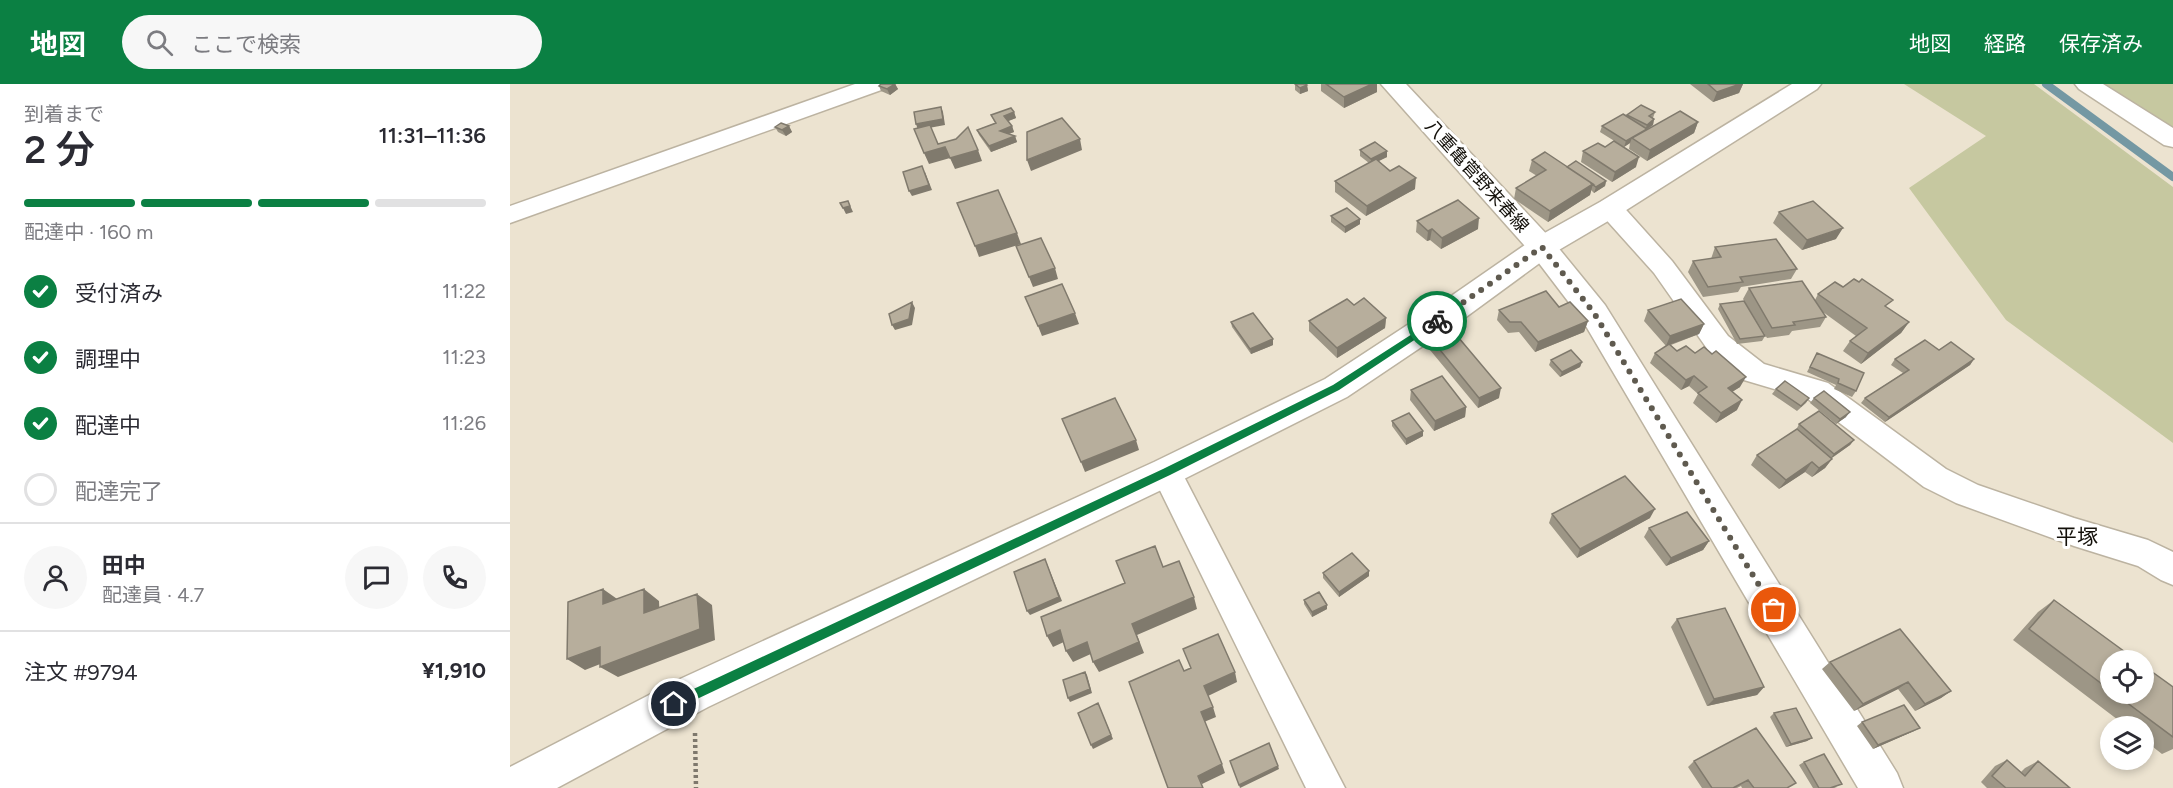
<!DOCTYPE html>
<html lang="ja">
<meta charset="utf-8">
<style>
:root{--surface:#fff;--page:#f7f7f7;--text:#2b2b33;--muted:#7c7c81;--line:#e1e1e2;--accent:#0b8043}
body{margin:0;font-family:Figtree,"Noto Sans JP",sans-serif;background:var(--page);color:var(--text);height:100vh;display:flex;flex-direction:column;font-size:22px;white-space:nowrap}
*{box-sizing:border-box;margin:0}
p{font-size:20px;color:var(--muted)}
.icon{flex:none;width:33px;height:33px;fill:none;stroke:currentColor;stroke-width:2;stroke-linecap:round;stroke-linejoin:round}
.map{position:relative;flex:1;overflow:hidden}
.drawer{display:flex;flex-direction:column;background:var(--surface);width:510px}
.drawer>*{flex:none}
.controls{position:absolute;left:1590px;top:566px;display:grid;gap:12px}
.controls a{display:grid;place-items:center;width:54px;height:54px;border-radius:50%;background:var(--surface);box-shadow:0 3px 9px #0003;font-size:30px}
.pin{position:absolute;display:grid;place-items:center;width:51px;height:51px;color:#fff;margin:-26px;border:3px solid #fff;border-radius:50%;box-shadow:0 2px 6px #0007}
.courier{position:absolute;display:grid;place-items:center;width:60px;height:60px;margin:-30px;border:4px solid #0b8043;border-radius:50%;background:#fff;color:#222;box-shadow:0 2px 8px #0007}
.head em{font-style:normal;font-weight:600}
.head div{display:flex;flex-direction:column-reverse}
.head{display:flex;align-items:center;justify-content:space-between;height:102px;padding:0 24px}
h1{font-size:39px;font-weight:600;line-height:45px}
.bar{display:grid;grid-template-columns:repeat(4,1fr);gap:9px 6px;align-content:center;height:72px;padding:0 24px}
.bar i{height:8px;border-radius:4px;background:var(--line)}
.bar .on{background:var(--accent)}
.bar p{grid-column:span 4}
.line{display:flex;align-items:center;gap:15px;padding:0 24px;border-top:2px solid var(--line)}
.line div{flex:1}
.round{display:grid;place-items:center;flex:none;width:63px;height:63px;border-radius:32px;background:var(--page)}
ol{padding:0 24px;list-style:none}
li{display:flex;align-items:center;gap:18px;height:66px}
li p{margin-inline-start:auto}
li .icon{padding:6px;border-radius:50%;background:var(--accent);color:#fff;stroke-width:4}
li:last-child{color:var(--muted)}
li i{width:33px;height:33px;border:3px solid var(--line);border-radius:50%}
header{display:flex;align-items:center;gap:36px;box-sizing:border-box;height:84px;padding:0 30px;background:var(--accent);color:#fff}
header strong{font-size:28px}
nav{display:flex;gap:33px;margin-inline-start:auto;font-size:21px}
.search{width:420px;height:54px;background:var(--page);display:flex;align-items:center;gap:15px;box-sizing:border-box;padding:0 21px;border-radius:33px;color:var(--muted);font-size:22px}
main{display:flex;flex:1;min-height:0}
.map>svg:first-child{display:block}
.green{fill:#c6c8a0}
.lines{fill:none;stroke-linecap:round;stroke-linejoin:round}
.stream{stroke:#7498a3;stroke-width:8}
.minor-casing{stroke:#bcb3a1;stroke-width:3}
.tertiary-casing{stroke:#bcb3a1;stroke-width:3}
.secondary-casing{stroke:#bcb3a1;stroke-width:3}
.path{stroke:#7e786c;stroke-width:4.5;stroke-dasharray:3 3;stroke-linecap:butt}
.minor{fill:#fff;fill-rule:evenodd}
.tertiary{fill:#fff;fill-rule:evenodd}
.secondary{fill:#fff;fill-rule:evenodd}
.wall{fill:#9d9686}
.shaded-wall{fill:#807a6d}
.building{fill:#b7ae9c;stroke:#807a6d;stroke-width:1.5}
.route{fill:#0b8043}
.done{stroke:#5f5a4f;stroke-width:6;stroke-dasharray:0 10.8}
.labels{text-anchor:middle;stroke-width:6;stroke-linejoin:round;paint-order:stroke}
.street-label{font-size:18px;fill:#13100a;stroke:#fff}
.quarter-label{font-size:21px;fill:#13100a;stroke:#fff}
</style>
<header>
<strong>地図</strong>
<div class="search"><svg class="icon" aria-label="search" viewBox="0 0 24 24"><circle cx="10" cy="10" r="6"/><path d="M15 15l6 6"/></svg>ここで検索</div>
<nav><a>地図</a><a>経路</a><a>保存済み</a></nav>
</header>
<main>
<section class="drawer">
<div class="head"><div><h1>2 分</h1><p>到着まで</p></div><em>11:31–11:36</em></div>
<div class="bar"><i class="on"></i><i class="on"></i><i class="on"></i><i></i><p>配達中 · 160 m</p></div>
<ol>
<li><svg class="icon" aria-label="check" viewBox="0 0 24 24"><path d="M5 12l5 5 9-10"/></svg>受付済み<p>11:22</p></li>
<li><svg class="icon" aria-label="check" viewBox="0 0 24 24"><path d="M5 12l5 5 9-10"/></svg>調理中<p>11:23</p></li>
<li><svg class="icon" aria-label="check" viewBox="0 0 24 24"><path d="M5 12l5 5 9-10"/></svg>配達中<p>11:26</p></li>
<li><i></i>配達完了</li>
</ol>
<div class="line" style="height:108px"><a class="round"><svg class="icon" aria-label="person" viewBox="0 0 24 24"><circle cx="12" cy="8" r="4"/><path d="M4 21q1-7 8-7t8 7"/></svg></a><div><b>田中</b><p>配達員 · 4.7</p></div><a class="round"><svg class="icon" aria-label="chat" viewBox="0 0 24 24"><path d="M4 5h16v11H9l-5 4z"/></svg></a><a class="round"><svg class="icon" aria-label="phone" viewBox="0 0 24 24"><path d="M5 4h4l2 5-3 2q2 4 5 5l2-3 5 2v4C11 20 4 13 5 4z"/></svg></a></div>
<div class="line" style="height:78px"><div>注文 #9794</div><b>¥1,910</b></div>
</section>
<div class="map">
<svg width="1663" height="704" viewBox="0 0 1663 704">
<rect width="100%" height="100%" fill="#ece3d0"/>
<path class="green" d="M1394,0H1524L1663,103V359L1496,236L1399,104L1476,52Z
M1590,0H1663V50Z"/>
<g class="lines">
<path class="stream" d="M1536,0L1663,93"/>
<g class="minor-casing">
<path id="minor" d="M345,0H377L374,5L0,139V122Z
M1100,116L1109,118L1162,177L1218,252L1254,280L1318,299L1436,385L1468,401L1564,434L1638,456L1663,468V501L1651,496L1628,482L1564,462L1446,419L1414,403L1298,315L1234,296L1198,266L1144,189L1091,130L1088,124L1091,118Z
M656,375L667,379L835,704H796L641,388L645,379Z"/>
</g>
<g class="tertiary-casing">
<path id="tertiary" d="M1282,0H1311L1307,5L1110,130L1042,170L956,233L837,313L668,398L198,623L47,704H0V683L170,595L644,378L815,295L934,217L1022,156L1090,118Z
M1565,0H1593L1663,44V63L1654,61L1569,5Z"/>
</g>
<g class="secondary-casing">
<path id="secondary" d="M871,0H896L1042,156L1095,221L1387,689L1393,704H1348L1073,237L1022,170Z"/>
</g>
<path class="path" d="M185,649L186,704"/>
<use href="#minor" class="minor"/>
<use href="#tertiary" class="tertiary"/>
<use href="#secondary" class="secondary"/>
</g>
<path class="wall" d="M371,0H385L388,5L380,11L371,7L369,2Z
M785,0L797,1L798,7L790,10L785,6Z
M811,0H867V8L834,24L811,7Z
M1180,0H1233L1229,9L1203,18Z
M504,28L506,34L498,37L502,42L504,48L499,50L505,52L507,58L481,68L469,51L467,46L485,39L481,31Z
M1145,28L1143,34L1144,35L1143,41L1137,46L1188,38L1184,49L1137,77L1119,65L1120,59L1114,63L1090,48L1092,42L1117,32V31Z
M279,42L282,48L276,52L268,48L265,43Z
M850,66L877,67V73L868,77L905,105L856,132L825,108V97L859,79L850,72Z
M1073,67L1126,83L1102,98L1071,78Z
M1022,76L1057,83L1096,97L1095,102L1084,109L1081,106L1080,111L1038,138L1004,115L1006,104L1027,92L1019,87Z
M1269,128L1326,155L1292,166L1263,139Z
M821,132L850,135V140L835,149L821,138Z
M907,137L968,145L931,165L920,156L917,157L906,148Z
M1205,163L1287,185L1281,195L1231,203L1228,208L1193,213L1178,188L1183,177L1201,175Z
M1333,203L1378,224L1399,238L1391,249L1351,280L1333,267L1340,257L1346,252L1313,228L1316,233L1310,243L1282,247L1279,251L1257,254L1233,215L1239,204L1305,216L1308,210Z
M1210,220L1255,252L1252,257L1227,260L1208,225Z
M844,221L876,234L875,244L827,274L799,247V237Z
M1049,223L1078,237L1074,248L1025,268L1009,248L998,249L987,236L989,226Z
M1138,226L1194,240L1189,250L1161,261L1167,267L1185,269L1230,303L1222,308L1227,326L1206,339L1183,319L1188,310L1179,302L1171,306L1140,279L1145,269L1156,262L1134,237Z
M721,238L763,255V261L741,270L722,243Z
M922,256L989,314L968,324L920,266Z
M1429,266L1464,275L1460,281L1375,338L1351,319L1355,314L1393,289L1381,281L1385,275Z
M1307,269L1346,307L1342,313L1324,305L1326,301L1297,288Z
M1041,276L1072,278L1070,283L1050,293L1039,281Z
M1266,305L1299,314L1296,319L1287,327L1262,310Z
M901,306L956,323L955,333L924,347L900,316Z
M1304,314L1336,333L1326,340L1300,319Z
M882,337L913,352L896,361L882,342Z
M1289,340L1344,356L1340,361L1322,374V375L1315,384L1302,393L1295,388L1269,405L1241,381L1247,371L1286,346Z
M1042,430L1140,434L1067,474L1039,439Z
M1139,444L1199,457L1193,466L1156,482L1134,453Z
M813,489L859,492L829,513L813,494Z
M794,516L817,525L802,533L794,520Z
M1544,516L1600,576V609H1634L1663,603V665L1652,670L1634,656V642H1616L1503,556L1528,528Z
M1167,535L1254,603L1247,611L1197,622L1161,543Z
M1320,578L1441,607L1431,614L1405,627L1388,605L1344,627L1312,585Z
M1264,629L1302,654L1297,657L1276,663L1260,633Z
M1352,638L1404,647L1363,665L1347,642Z
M1497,676L1511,688L1515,684L1528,677L1560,704H1477L1471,698L1485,682Z
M1184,677L1278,704H1232L1231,702L1227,704H1192L1178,683Z
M1294,678L1327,703L1324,704H1303L1289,681Z"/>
<path class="shaded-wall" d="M385,0L388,5L380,11L377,5Z
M858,0H867V8L834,24V13Z
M1230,0H1233L1229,9L1203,18L1207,8Z
M797,1L798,7L790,10V4Z
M431,23L433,28L435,41L408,46L406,40Z
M504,28L506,34L496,38L494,32Z
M1144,35L1143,41L1137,45L1135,50L1122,54L1120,59L1114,63L1116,57L1135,46L1137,41Z
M1188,38L1184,49L1137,77L1140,66Z
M279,42L282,48L276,52L272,46Z
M502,42L504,48L492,52L490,47Z
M505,52L507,58L481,68L479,62Z
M570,55L572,66L521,87L517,76Z
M435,63L440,74L419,80L414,69Z
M468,66L472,77L445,85L440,74Z
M877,67V73L861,81V75Z
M1129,73L1126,83L1102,98L1105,88Z
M415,88L422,106L402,112L399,107Z
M906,94L905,105L856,132L857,122Z
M1096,97L1095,102L1084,109L1086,103Z
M1083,100L1080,111L1038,138L1040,127Z
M338,117L343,128L336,130L333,124Z
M969,134L968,145L931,165L932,154Z
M850,135V140L835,149V143Z
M1333,144L1326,155L1292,166L1297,156Z
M922,145L920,156L917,157L918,147Z
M507,149L511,160L469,173L465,162Z
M545,184L548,195L523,203L519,193Z
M402,218L405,224L402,241L385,246L382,241Z
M565,229L569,240L532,252L528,242Z
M876,234L875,244L827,274V264Z
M1078,237L1074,248L1025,268L1028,258Z
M1399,238L1391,249L1351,280L1358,269Z
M1194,240L1189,250L1156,262L1160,252Z
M763,255V261L741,270L740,265Z
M1464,275L1460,281L1375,338L1379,333Z
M1072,278L1070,283L1050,293L1052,288Z
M1184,292L1179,302L1171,306L1176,296Z
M1236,293L1230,303L1212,314L1218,304Z
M991,304L989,314L968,324L969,314Z
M1232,316L1227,326L1206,339L1211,329Z
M956,323L955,333L924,347L925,337Z
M1340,328L1336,333L1326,340L1330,335Z
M913,347V352L896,361V355Z
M626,356L629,366L575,388L571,378Z
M1344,356L1340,361L1320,375L1324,370Z
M1322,375L1315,384L1302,393L1309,384Z
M1302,378L1295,388L1269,405L1276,396Z
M1145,425L1140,434L1067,474L1070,465Z
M1199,457L1193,466L1156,482L1161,474Z
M535,475L552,517L520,531L517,527Z
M859,487V492L829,513V508Z
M93,505L110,517L93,520Z
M134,505L149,517L150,540L134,529Z
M187,510L202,521L205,556L108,593L90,583Z
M684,513L687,525L627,551L634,569L589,588L583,578L622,540Z
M817,521V525L802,533V528Z
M550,546L556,557L543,563L537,552Z
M577,558L583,569L563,578L556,567Z
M90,563L108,573L75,586L57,575Z
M575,588L577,591L582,609L560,618L558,614Z
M725,588L727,598L698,612L694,602Z
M1398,598L1388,605L1344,627L1353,620Z
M1254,603L1247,611L1197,622L1204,615Z
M1441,607L1431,614L1405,627L1415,620Z
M588,619L603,655L583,665L581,661Z
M703,623L706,633L694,638L691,628Z
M1410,644L1404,647L1363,665L1368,661Z
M1302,654L1297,657L1276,663L1281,660Z
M712,680L715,689L692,700L688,692Z
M768,682L769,685L730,704L729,701Z"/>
<path class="building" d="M371,0H385L377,5L369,2Z
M785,0H796L797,1L790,4Z
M816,0H862L834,13Z
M1198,0H1230L1207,8Z
M1131,21L1145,28L1139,32L1144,35L1137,41L1117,31Z
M431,23L433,35L406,40L404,28Z
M501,24L504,28L494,32L502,42L490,47L505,52L479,62L467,46L486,39L481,31Z
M1170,27L1188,38L1140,66L1122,54Z
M1113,30L1137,45L1116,57L1092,42Z
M552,34L570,55L517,76V48Z
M271,39L279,42L272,46L265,43Z
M420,41L428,60L446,55L458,43L468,66L440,74L435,63L414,69L404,45Z
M1104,57L1129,73L1105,88L1073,67L1088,59L1095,63Z
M865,58L877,67L861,75L850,66Z
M1035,68L1083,100L1040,127L1006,104L1036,86L1022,76Z
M866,75L880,87L889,82L906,94L857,122L825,97Z
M1066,77L1096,97L1086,103L1082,100H1083L1057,83Z
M412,82L419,101L399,107L393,88Z
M488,106L507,149L465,162L447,119Z
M948,116L969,134L932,154L922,145L918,147L907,137Z
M338,117L340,122L333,124L330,119Z
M1303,117L1333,144L1297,156L1269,128Z
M837,124L850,135L835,143L821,132Z
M531,154L545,184L519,193L506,162Z
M1266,155L1287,185L1230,193L1233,198L1198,203L1183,177L1211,173L1205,163Z
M1344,195L1349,198L1352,195L1383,216L1375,222L1399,238L1358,269L1340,257L1357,244L1308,210L1325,198L1333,203Z
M1292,197L1316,233L1283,238L1285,241L1262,244L1239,204Z
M552,200L565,229L528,242L515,213Z
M1036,207L1049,223L1060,218L1078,237L1028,258L1011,238H1000L989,226Z
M854,214L876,234L827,264L799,237L837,215L844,221Z
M1171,215L1194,240L1160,252L1138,226Z
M1234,217L1255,252L1230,255L1210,220Z
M402,218L399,235L382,241L379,230Z
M743,229L763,255L740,265L721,238Z
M943,247L991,304L969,314L922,256Z
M1415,256L1429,266L1441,258L1464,275L1379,333L1355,314L1399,286L1385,275Z
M1159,260L1167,267L1176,262L1185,269L1194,263L1202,270L1206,267L1236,293L1218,304L1232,316L1211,329L1188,309L1197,303L1184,292L1176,296L1145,269Z
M1061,266L1072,278L1052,288L1041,276Z
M1307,269L1354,289L1346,307L1328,299L1329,295L1300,283Z
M932,292L956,323L925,337L901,306Z
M1275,297L1299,314L1291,322L1266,305Z
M1314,307L1340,328L1330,335L1304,314Z
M605,314L626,356L571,378L552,335Z
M1309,327L1344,356L1324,370L1289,340Z
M899,329L913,347L896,355L882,337Z
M1287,345L1322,375L1309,384L1302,378L1276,396L1247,371Z
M1115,392L1145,425L1070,465L1042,430Z
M1177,428L1199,457L1161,474L1139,444Z
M645,462L653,483L669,477L684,513L622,540L629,558L583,578L577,558L556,567L550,546L537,552L531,533L615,499L606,477Z
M842,469L859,487L829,508L813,489Z
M535,475L549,513L517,527L504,488Z
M93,505V520L134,505V529L187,510L190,545L90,583V563L57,575L58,518Z
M809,508L817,521L802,528L794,516Z
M1544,516L1626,576H1600V606L1519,545Z
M1215,524L1254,603L1204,615L1167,535Z
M1390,545L1441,607L1415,620L1398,598L1353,620L1320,578Z
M708,550L725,588L694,602L703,623L691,628L712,680L688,692L693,704H658L619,598L669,576L674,587L681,584L673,565Z
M1634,582L1663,603V653L1604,609H1634Z
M575,588L580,605L558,614L553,596Z
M588,619L601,651L581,661L568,629Z
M1394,621L1410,644L1368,661L1352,638Z
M1286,624L1302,654L1281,660L1264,629Z
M1246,644L1286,699L1277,704H1244L1238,696L1223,704H1202L1184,677Z
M759,659L768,682L729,701L720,677Z
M1314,670L1332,700L1320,704H1309L1294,678Z
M1497,676L1515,692L1528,677L1560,704H1496L1482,692Z"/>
<path class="route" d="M927,234L930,235V239L829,306L660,391L168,624H160V616L653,385L823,301Z"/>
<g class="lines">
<path class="done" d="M927,237L1032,163L1084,229L1264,526"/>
</g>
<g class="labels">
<g class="street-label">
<text transform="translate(967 92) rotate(48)" y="6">八重亀菅野来春線</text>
</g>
<g class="quarter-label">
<text x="1567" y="460">平塚</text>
</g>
</g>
</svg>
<div class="controls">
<a><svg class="icon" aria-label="locate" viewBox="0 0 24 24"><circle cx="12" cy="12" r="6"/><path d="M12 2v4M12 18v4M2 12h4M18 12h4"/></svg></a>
<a><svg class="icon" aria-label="layers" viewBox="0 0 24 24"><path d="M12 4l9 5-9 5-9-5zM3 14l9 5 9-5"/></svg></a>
</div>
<div class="pin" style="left:1264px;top:526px;background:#ea580c"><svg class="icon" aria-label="bag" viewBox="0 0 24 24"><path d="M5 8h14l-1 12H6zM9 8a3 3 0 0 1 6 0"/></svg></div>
<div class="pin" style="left:164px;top:620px;background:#1f2937"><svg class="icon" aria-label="home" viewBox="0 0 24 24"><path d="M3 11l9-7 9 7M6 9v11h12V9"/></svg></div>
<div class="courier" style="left:927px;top:237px"><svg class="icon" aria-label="bike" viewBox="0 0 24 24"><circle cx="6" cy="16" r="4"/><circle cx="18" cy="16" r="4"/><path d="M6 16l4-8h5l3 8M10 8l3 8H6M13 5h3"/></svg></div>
</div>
</main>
